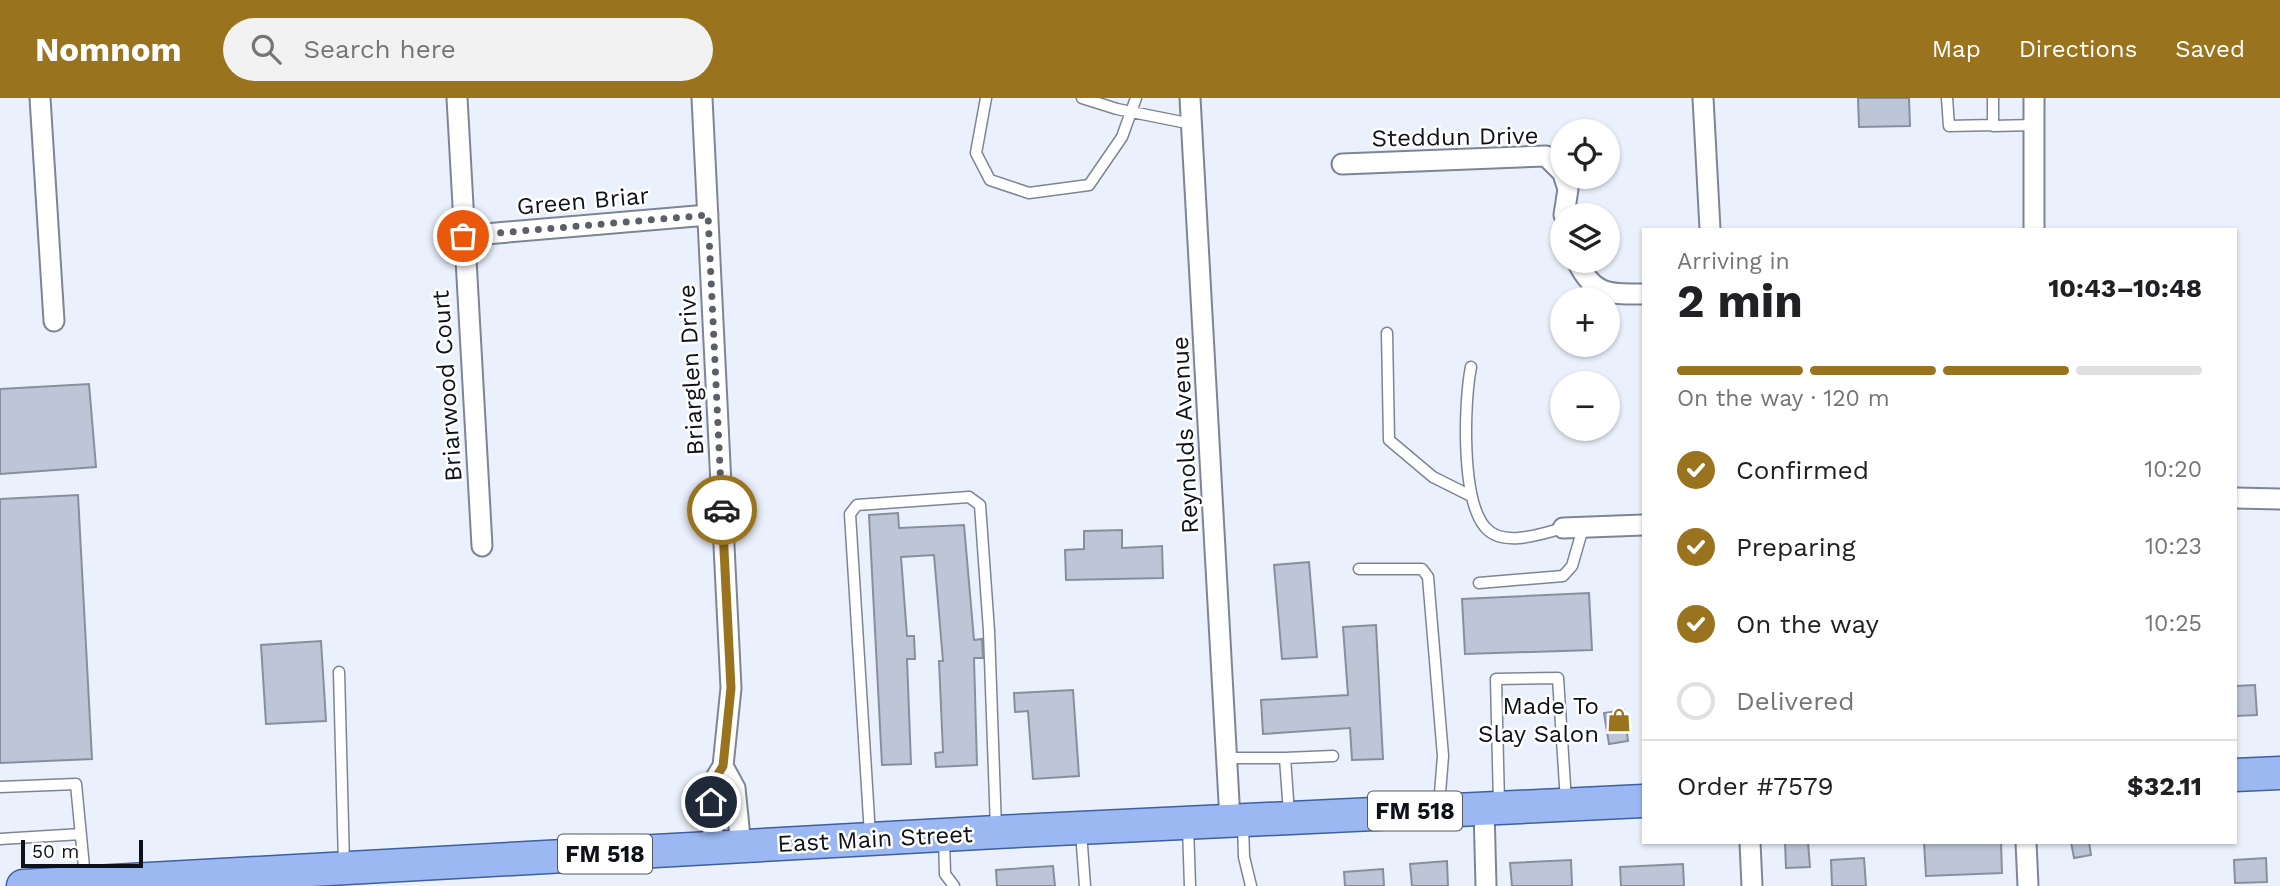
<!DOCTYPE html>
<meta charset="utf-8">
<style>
:root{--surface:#fff;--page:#f2f2f2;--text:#202124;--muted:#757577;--line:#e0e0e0;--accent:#99731e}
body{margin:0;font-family:"Work Sans",sans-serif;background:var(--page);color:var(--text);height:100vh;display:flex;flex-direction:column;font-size:26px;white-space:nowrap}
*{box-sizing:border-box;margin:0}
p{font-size:23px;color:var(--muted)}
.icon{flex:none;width:38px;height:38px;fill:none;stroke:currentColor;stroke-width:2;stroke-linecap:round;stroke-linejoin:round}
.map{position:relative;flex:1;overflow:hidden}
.panel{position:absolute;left:1642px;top:130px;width:595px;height:616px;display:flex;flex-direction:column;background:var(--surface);border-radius:0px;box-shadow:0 2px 5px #0004}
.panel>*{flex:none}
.buttons{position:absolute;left:1550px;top:21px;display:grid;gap:14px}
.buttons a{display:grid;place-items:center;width:70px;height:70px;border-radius:50%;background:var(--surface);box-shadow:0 2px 5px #0004;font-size:35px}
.scale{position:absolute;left:21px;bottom:18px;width:122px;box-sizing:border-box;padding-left:7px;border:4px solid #0e1117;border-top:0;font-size:19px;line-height:24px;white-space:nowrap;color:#0e1117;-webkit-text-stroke:5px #fff;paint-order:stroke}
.pin{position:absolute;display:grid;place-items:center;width:60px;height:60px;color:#fff;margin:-30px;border:4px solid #fff;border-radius:50%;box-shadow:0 2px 7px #0007}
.courier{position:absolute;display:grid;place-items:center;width:70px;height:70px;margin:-35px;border:5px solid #99731e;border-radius:50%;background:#fff;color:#222;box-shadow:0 2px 9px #0007}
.summary em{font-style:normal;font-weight:700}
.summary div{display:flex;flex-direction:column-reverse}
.summary{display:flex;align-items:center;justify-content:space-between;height:119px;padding:0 35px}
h1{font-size:46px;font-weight:700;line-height:52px}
.bar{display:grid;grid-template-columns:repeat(4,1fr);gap:10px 7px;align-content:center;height:84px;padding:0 35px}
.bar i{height:9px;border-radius:5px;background:var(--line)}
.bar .current{background:var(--accent)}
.bar p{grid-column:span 4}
.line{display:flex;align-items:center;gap:18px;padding:0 35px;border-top:2px solid var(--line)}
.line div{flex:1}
ol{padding:0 35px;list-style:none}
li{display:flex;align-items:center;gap:21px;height:77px}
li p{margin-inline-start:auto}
li .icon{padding:7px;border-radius:50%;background:var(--accent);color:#fff;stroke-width:4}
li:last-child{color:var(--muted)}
li i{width:38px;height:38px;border:4px solid var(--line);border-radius:50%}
header{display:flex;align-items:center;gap:42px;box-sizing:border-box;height:98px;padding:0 35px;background:var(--accent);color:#fff}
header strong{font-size:33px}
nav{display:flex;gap:38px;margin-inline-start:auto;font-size:24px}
.search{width:490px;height:63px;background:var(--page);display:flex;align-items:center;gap:18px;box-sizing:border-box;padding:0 24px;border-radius:38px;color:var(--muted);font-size:26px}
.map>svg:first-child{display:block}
.building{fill:#bdc6d7;stroke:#878f9f;stroke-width:2}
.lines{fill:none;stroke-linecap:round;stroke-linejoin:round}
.lane-casing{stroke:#7d8595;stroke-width:13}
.street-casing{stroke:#7d8595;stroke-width:23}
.primary-casing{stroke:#3f5fa0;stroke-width:35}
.lane{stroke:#fff;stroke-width:10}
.street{stroke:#fff;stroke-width:19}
.primary{stroke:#9cb8f2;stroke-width:32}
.done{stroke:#5b5f67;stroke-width:7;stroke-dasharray:0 12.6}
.route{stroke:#99731e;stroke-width:9}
.labels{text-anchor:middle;stroke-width:5;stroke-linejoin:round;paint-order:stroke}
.shield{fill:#fff;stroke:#56585d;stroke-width:2}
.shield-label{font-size:23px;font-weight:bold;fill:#0e1117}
.street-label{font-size:24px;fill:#0e1117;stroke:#fff}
.poi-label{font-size:24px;fill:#0e1117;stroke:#fff;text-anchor:end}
</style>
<header>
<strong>Nomnom</strong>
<div class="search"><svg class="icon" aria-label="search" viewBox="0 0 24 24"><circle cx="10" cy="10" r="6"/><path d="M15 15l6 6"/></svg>Search here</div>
<nav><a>Map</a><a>Directions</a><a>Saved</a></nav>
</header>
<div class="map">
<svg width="2280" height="788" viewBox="0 0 2280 788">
<rect width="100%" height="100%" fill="#ebf1fc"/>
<path class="building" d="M1858,0H1909L1910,28L1859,29Z
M89,286L96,369L0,376V291Z
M78,397L92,661L0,665V401Z
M898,415L899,430L964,427L974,542L982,541L983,560H974L977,667L936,669L935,655L943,654L939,563H943L934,457L901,459L907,538H914L915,561H907L911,666L882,667L869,417Z
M1122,432V450L1162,448L1163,480L1066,482L1065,452L1084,451V433Z
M1309,464L1317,559L1282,561L1274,467Z
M1589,495L1592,552L1465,556L1462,501Z
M1376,527L1383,661L1352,662L1350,630L1263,636L1261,602L1348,597L1343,529Z
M321,543L326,623L266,626L261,547Z
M2255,587L2257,617L2235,618V588Z
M1073,592L1079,678L1033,681L1028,613L1015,614L1014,595Z
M1624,612L1628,643L1609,646L1604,615Z
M1785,744H1808L1810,769L1786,770Z
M1924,744H2001L2002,775L1926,778Z
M2071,744H2089L2091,757L2074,760Z
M1864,760L1866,788H1832L1831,762Z
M2266,760L2267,784L2235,785L2234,762Z
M1571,762L1572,788H1512L1510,765Z
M1447,763L1448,788H1412L1410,766Z
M1683,766L1684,788H1621L1620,769Z
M1053,768L1055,788H997L996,772Z
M1383,771L1384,788H1345L1344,774Z"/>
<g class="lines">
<g class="lane-casing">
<path id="lane" d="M986,0L976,55L990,82L1029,95L1089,87L1122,39L1136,0
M1082,0L1117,11L1192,26
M1947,0L1949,28L1993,27
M1993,0V28L2034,27
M1387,235L1389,342L1433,379L1471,398
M1471,269C1464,304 1461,401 1485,429C1502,450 1542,436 1563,430
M1359,471H1422L1428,479L1443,658L1439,708
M1479,485L1563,478L1572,468L1583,430
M339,574L344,766
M1229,660H1285
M0,689L76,686L85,780
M1499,706L1496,581L1558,580L1566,703
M1289,715L1285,660L1333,658
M1243,725L1244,759L1251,788
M1188,729L1190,788
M1081,734L1085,788
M870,737L850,416L857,407L969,399L980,407L989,533L996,730
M0,741L81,736
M944,741L945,776L954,788"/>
</g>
<g class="street-casing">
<path id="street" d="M40,0L54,223
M457,0L482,448
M702,0L731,590L723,668L712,686L713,750
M1190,0L1230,722
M1703,0L1710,131
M2034,0V131
M1342,66L1546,58L1563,75
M1564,79L1568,91L1564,117
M462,138L708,117
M1577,163C1593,197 1608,196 1643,196
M2235,400L2280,401
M1563,430L1643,427
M723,668L735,690L741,749
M1484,710L1486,788
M1750,744L1752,788
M2026,744L2028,788"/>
</g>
<g class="primary-casing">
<path id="primary" d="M2235,677L2280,675
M23,788L997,734L1643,703"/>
</g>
<use href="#lane" class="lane"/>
<use href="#street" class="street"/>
<use href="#primary" class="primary"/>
</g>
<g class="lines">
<path class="done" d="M463,138L708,117L722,412"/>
<path class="route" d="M711,704L712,686L723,668L731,590L722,412"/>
</g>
<defs>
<g id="shop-bare" transform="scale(1.89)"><path d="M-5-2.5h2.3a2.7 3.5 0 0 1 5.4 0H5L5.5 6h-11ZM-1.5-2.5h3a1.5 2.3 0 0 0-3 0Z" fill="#99731e" stroke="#fff" stroke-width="2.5" paint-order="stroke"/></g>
</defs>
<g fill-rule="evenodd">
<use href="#shop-bare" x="1619" y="622"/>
</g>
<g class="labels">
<g class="shield">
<rect x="1368" y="693.5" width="94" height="39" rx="5"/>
<rect x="558" y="736.5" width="94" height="39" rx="5"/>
</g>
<g class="shield-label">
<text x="1415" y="721">FM 518</text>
<text x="605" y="764">FM 518</text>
</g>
<g class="street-label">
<text transform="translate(1455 39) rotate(-1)" y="8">Steddun Drive</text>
<text transform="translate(583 103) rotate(-5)" y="8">Green Briar</text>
<text transform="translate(691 272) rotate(-93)" y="8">Briarglen Drive</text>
<text transform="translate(447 288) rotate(-94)" y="8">Briarwood Court</text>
<text transform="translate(1185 337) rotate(-93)" y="8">Reynolds Avenue</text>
<text transform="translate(875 741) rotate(-3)" y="8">East Main Street</text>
</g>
<g class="poi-label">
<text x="1599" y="616">Made To<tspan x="1599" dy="28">Slay Salon</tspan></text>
</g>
</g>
</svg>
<div class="buttons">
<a><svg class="icon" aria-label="locate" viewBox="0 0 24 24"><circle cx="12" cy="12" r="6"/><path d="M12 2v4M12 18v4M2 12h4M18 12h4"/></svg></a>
<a><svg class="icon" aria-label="layers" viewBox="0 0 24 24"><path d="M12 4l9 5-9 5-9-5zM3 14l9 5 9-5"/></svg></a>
<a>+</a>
<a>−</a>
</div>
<div class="scale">50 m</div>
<div class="pin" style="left:463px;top:138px;background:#ea580c"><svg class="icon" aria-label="bag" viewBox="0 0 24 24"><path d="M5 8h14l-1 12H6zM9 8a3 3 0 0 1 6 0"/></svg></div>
<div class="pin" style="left:711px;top:704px;background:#1f2937"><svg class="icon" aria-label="home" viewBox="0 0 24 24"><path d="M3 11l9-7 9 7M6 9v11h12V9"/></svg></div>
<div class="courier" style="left:722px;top:412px"><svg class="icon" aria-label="car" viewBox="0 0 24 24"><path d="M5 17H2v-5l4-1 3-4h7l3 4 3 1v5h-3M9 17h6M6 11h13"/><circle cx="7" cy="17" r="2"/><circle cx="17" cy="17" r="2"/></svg></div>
<section class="panel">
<div class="summary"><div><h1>2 min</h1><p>Arriving in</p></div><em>10:43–10:48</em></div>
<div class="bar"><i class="current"></i><i class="current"></i><i class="current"></i><i></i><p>On the way · 120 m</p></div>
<ol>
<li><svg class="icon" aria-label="check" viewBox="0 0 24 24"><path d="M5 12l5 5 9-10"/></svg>Confirmed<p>10:20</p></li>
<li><svg class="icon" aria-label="check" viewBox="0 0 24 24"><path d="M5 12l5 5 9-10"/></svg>Preparing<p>10:23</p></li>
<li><svg class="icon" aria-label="check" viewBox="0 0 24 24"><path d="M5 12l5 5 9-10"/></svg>On the way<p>10:25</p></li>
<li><i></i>Delivered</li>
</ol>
<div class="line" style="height:91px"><div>Order #7579</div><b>$32.11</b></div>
</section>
</div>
